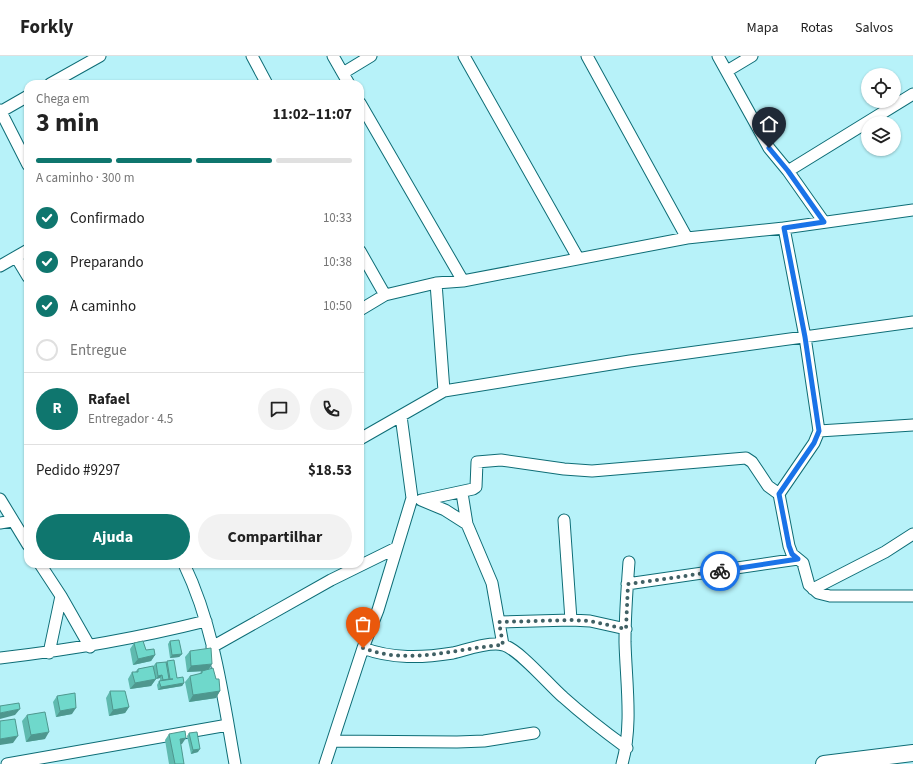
<!DOCTYPE html>
<html lang="pt">
<meta charset="utf-8">
<style>
:root{--surface:#fff;--page:#f2f2f2;--text:#222;--muted:#767676;--line:#e0e0e0;--accent:#0f766e}
body{margin:0;font-family:"Source Sans 3",sans-serif;background:var(--page);color:var(--text);height:100vh;display:flex;flex-direction:column;font-size:15px;white-space:nowrap}
*{box-sizing:border-box;margin:0}
p{font-size:13px;color:var(--muted)}
.icon{flex:none;width:22px;height:22px;fill:none;stroke:currentColor;stroke-width:2;stroke-linecap:round;stroke-linejoin:round}
.map{position:relative;flex:1;overflow:hidden}
.panel{position:absolute;left:24px;top:24px;width:340px;height:488px;display:flex;flex-direction:column;background:var(--surface);border-radius:12px;box-shadow:0 1px 3px #0004}
.panel>*{flex:none}
.controls{position:absolute;left:861px;top:12px;display:grid;gap:8px}
.controls a{display:grid;place-items:center;width:40px;height:40px;border-radius:50%;background:var(--surface);box-shadow:0 1px 3px #0004;font-size:20px}
.pin{position:absolute;display:grid;place-items:center;width:34px;height:34px;color:#fff;margin:-41px -17px;border-radius:50% 50% 50% 0;rotate:-45deg;box-shadow:0 0 4px #0007}
.pin .icon{rotate:45deg}
.courier{position:absolute;display:grid;place-items:center;width:40px;height:40px;margin:-20px;border:3px solid #1a73e8;border-radius:50%;background:#fff;color:#222;box-shadow:0 1px 5px #0007}
.headline em{font-style:normal;font-weight:700}
.headline div{display:flex;flex-direction:column-reverse}
.headline{display:flex;align-items:center;justify-content:space-between;height:68px;padding:0 12px}
h1{font-size:26px;font-weight:700;line-height:30px}
.bar{display:grid;grid-template-columns:repeat(4,1fr);gap:6px 4px;align-content:center;height:48px;padding:0 12px}
.bar i{height:5px;border-radius:3px;background:var(--line)}
.bar .active{background:var(--accent)}
.bar p{grid-column:span 4}
.line{display:flex;align-items:center;gap:10px;padding:0 12px;border-top:1px solid var(--line)}
.line div{flex:1}
.round{display:grid;place-items:center;flex:none;width:42px;height:42px;border-radius:21px;background:var(--page)}
ol{padding:0 12px;list-style:none}
li{display:flex;align-items:center;gap:12px;height:44px}
li p{margin-inline-start:auto}
li .icon{padding:4px;border-radius:50%;background:var(--accent);color:#fff;stroke-width:4}
li:last-child{color:var(--muted)}
li i{width:22px;height:22px;border:2px solid var(--line);border-radius:50%}
.action{display:flex;gap:8px;margin-top:auto;padding:8px 12px}
.action a{flex:1;height:46px;border-radius:24px;background:var(--accent);color:#fff;font-size:16px;font-weight:700;line-height:46px;text-align:center}
.action a+a{background:var(--page);color:var(--text)}
header{display:flex;align-items:center;gap:24px;box-sizing:border-box;height:56px;padding:0 20px;background:var(--surface);border-bottom:1px solid var(--line)}
header strong{font-size:19px}
nav{display:flex;gap:22px;margin-inline-start:auto;font-size:14px}
.map>svg:first-child{display:block}
.lines{fill:none;stroke-linecap:round;stroke-linejoin:round}
.street-casing{stroke:#0e6d76;stroke-width:13}
.secondary-casing{stroke:#0e6d76;stroke-width:18}
.street{stroke:#fff;stroke-width:11}
.secondary{stroke:#fff;stroke-width:16}
.wall{fill:#5fbaaf}
.shaded-wall{fill:#4e978e}
.building{fill:#6fd8cb;stroke:#4e978e}
.done{stroke:#406064;stroke-width:4;stroke-dasharray:0 7.2}
.route{stroke:#1a73e8;stroke-width:5}
</style>
<header>
<strong>Forkly</strong>
<nav><a>Mapa</a><a>Rotas</a><a>Salvos</a></nav>
</header>
<div class="map">
<svg width="913" height="708" viewBox="0 0 913 708">
<rect width="100%" height="100%" fill="#b7f2f9"/>
<g class="lines">
<g class="street-casing">
<path id="street" d="M252,0L267,28
M333,0L349,28
M464,0L578,202
M587,0L687,182
M718,0L769,92L788,115L824,166
M727,15L752,0
M343,17L371,0
M50,28L100,0
M360,47L463,225
M0,54L28,109
M0,56L28,40
M788,115L913,38
M784,172L805,281L819,375L814,387L779,438L789,490L792,498L803,507L809,529L818,537L830,540H913
M360,195L385,239
M16,201L28,221
M0,210L28,194
M436,227L444,335
M360,254L385,239L436,227L463,225L687,182L784,172L913,154
M819,375L913,369
M360,383L444,335L630,305L913,266
M462,437L467,468
M0,443L28,489
M421,444L445,454L467,468L492,527L503,589
M422,444L473,433L476,431L477,406L501,404L564,413L592,415L746,402L752,406L768,430L779,438
M564,464L571,564
M0,467L12,465
M40,508L61,540L90,591
M184,508C214,570 223,641 235,708
M627,528L798,503
M813,533L885,496L913,478
M499,566L571,564L590,565L626,573
M212,591L331,524L396,492
M363,592C392,603 422,602 453,597C466,594 490,585 503,589C519,593 549,629 563,641C583,659 605,676 627,692
M49,597L61,540
M0,602C70,594 138,582 206,565
M333,685L457,686L484,685L534,677
M7,708L228,669
M325,708L363,592L378,554L412,442L401,360
M622,708C633,669 626,626 625,586C625,559 627,532 629,506"/>
</g>
<g class="secondary-casing">
<path id="secondary" d="M824,708L913,697"/>
</g>
<use href="#street" class="street"/>
<use href="#secondary" class="secondary"/>
</g>
<path class="wall" d="M170,585L182,598L179,601L170,602L168,588Z
M134,587L146,594L155,599L151,605L133,609L130,593Z
M190,595L209,613L216,623L220,635L216,642L189,646L185,626L190,620L200,618L201,615L187,616L185,601Z
M167,605L177,622L184,627L182,630L158,634L157,629L159,625H160V622L156,623L154,614L156,623L151,630L130,633L128,623L132,616H135L138,613L153,610L156,607L166,606Z
M110,635L129,651L125,657L109,660L106,642Z
M57,640L72,658L56,661L53,646Z
M27,659L45,683L26,686L22,665Z
M189,677L198,696L191,698L187,680Z
M169,678L182,688H180L183,708H169L165,684Z"/>
<path class="shaded-wall" d="M182,598L179,601L170,602L172,599Z
M155,599L151,605L133,609L138,603Z
M212,608L208,615L187,616L191,610Z
M162,619L160,622L156,623L158,620Z
M156,623L151,630L130,633L135,627Z
M184,627L182,630L158,634L161,631Z
M220,635L216,642L189,646L193,639Z
M129,651L125,657L109,660L113,654Z
M76,652L72,658L56,661L60,655Z
M20,653L15,659L0,663V657Z
M49,676L45,683L26,686L31,679Z
M18,680L13,687L0,689V683Z
M186,682L182,688L175,689L180,683Z
M200,693L198,696L191,698L193,694Z"/>
<path class="building" d="M179,584L182,598L172,599L170,585Z
M143,585L146,594L154,593L155,599L138,603L134,587Z
M211,592L212,608L191,610L190,595Z
M174,604L177,622L183,621L184,627L161,631L159,625L173,623H170L167,605Z
M166,606L169,623L163,624L162,619L158,620L156,607Z
M153,610L156,623L135,627L132,616H138V613Z
M213,612L216,623H219L220,635L193,639L190,620L202,617V615Z
M110,635H125L129,651L113,654Z
M75,637L76,652L60,655L57,640Z
M19,647L20,653L0,657V650Z
M45,656L49,676L31,679L27,659Z
M15,663L18,680L0,683V665Z
M185,675L186,682L180,683L184,708H175L169,678Z
M197,676L200,693L193,694L189,677Z"/>
<g class="lines">
<path class="done" d="M363,592C410,610 455,592 503,589L499,566L571,564L590,565L626,573L628,528L720,515"/>
<path class="route" d="M720,515L798,503L792,498L789,490L779,438L814,387L819,375L805,281L784,172L824,166L788,115L769,92"/>
</g>
</svg>
<div class="controls">
<a><svg class="icon" aria-label="locate" viewBox="0 0 24 24"><circle cx="12" cy="12" r="6"/><path d="M12 2v4M12 18v4M2 12h4M18 12h4"/></svg></a>
<a><svg class="icon" aria-label="layers" viewBox="0 0 24 24"><path d="M12 4l9 5-9 5-9-5zM3 14l9 5 9-5"/></svg></a>
</div>
<div class="pin" style="left:363px;top:592px;background:#ea580c"><svg class="icon" aria-label="bag" viewBox="0 0 24 24"><path d="M5 8h14l-1 12H6zM9 8a3 3 0 0 1 6 0"/></svg></div>
<div class="pin" style="left:769px;top:92px;background:#1f2937"><svg class="icon" aria-label="home" viewBox="0 0 24 24"><path d="M3 11l9-7 9 7M6 9v11h12V9"/></svg></div>
<div class="courier" style="left:720px;top:515px"><svg class="icon" aria-label="bike" viewBox="0 0 24 24"><circle cx="6" cy="16" r="4"/><circle cx="18" cy="16" r="4"/><path d="M6 16l4-8h5l3 8M10 8l3 8H6M13 5h3"/></svg></div>
<section class="panel">
<div class="headline"><div><h1>3 min</h1><p>Chega em</p></div><em>11:02–11:07</em></div>
<div class="bar"><i class="active"></i><i class="active"></i><i class="active"></i><i></i><p>A caminho · 300 m</p></div>
<ol>
<li><svg class="icon" aria-label="check" viewBox="0 0 24 24"><path d="M5 12l5 5 9-10"/></svg>Confirmado<p>10:33</p></li>
<li><svg class="icon" aria-label="check" viewBox="0 0 24 24"><path d="M5 12l5 5 9-10"/></svg>Preparando<p>10:38</p></li>
<li><svg class="icon" aria-label="check" viewBox="0 0 24 24"><path d="M5 12l5 5 9-10"/></svg>A caminho<p>10:50</p></li>
<li><i></i>Entregue</li>
</ol>
<div class="line" style="height:72px"><b class="round" style="background:var(--accent);color:#fff">R</b><div><b>Rafael</b><p>Entregador · 4.5</p></div><a class="round"><svg class="icon" aria-label="chat" viewBox="0 0 24 24"><path d="M4 5h16v11H9l-5 4z"/></svg></a><a class="round"><svg class="icon" aria-label="phone" viewBox="0 0 24 24"><path d="M5 4h4l2 5-3 2q2 4 5 5l2-3 5 2v4C11 20 4 13 5 4z"/></svg></a></div>
<div class="line" style="height:52px"><div>Pedido #9297</div><b>$18.53</b></div>
<div class="action"><a>Ajuda</a><a>Compartilhar</a></div>
</section>
</div>
